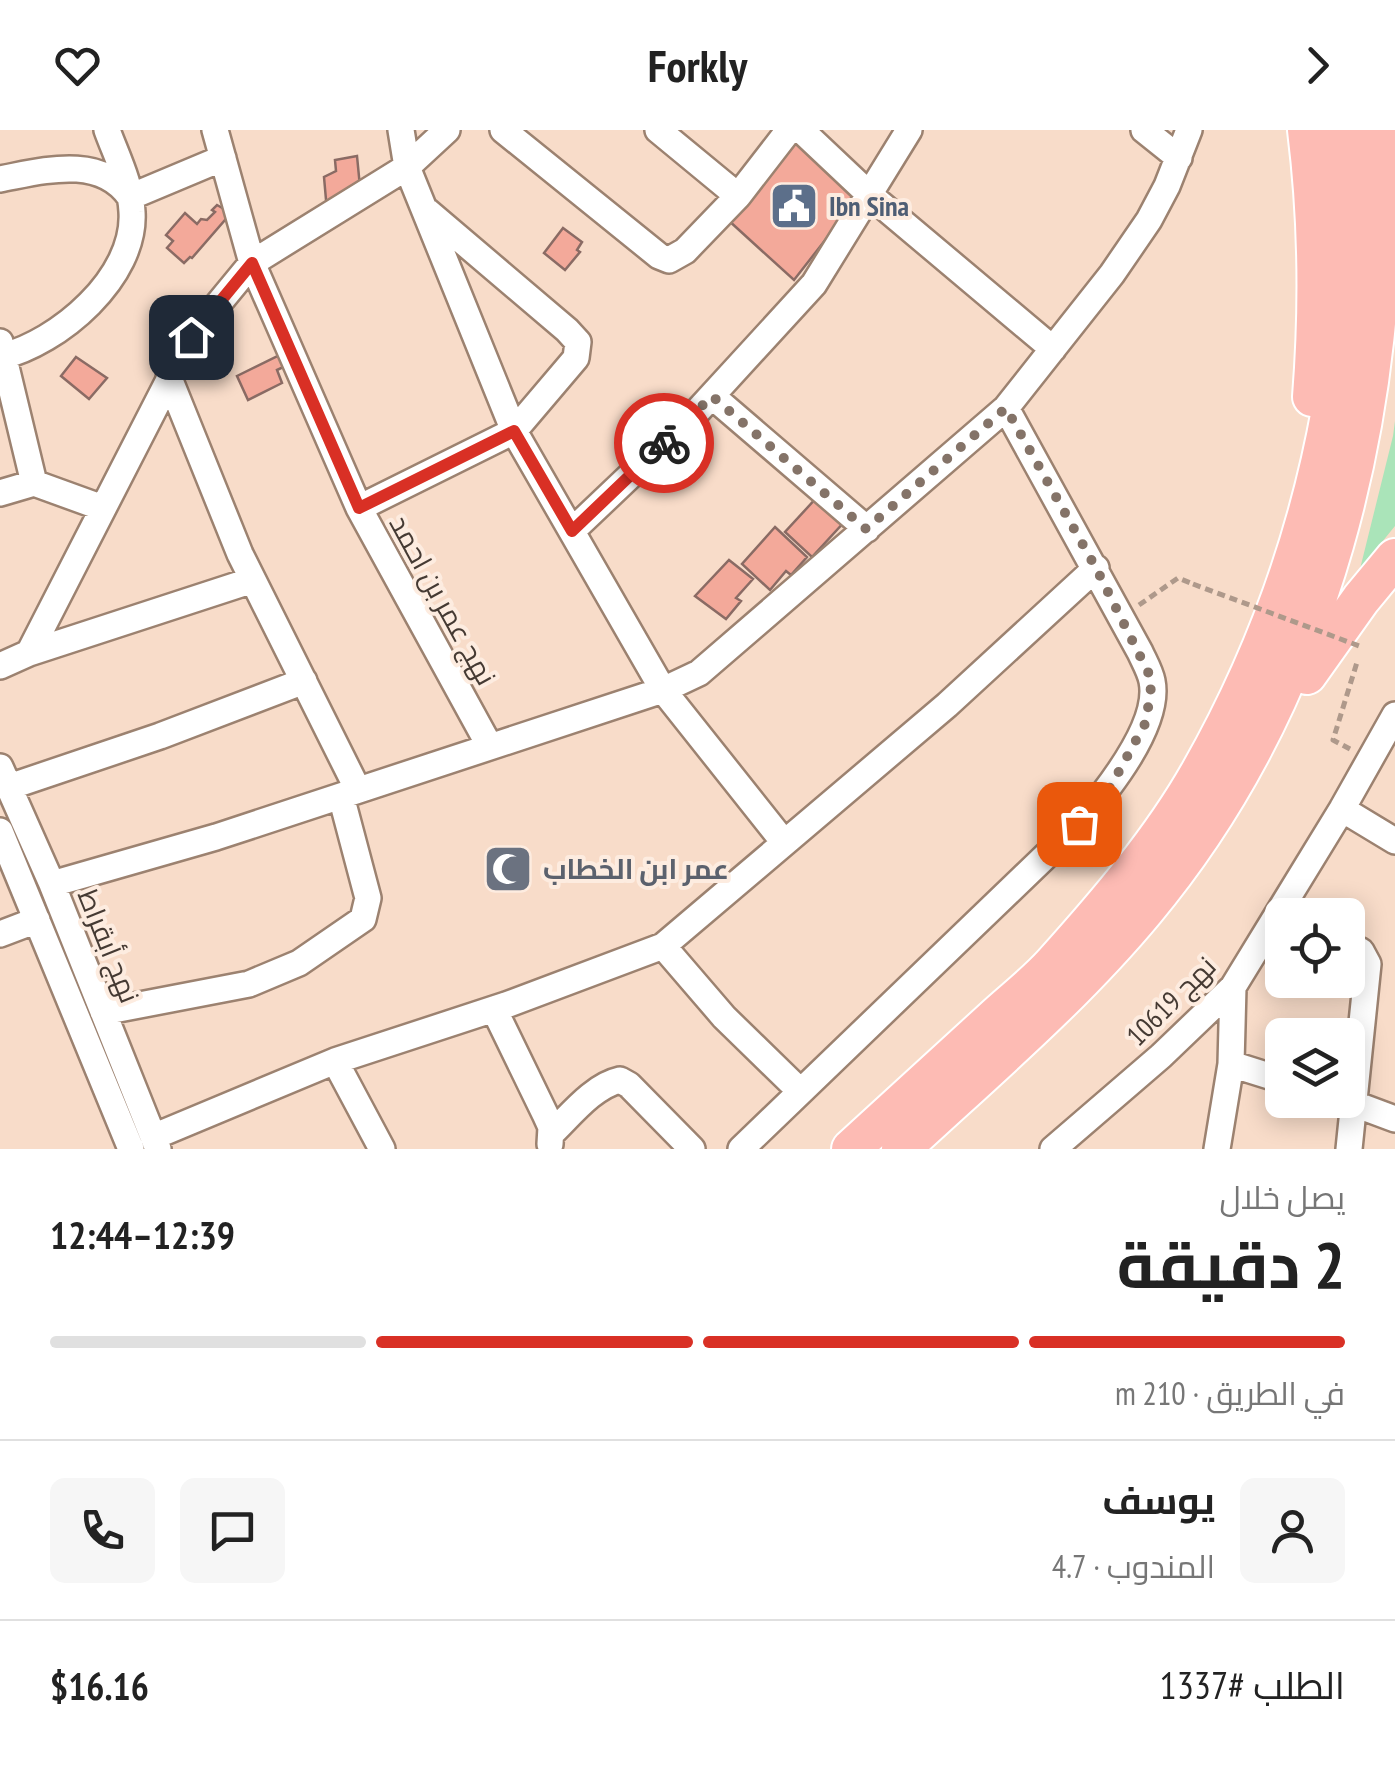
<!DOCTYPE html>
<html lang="ar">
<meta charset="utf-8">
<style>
:root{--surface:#fff;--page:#f6f6f6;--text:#222;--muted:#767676;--line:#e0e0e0;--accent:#d93025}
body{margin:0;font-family:"PT Sans Narrow",Cairo,sans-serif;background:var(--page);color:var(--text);direction:rtl;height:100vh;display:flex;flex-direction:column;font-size:38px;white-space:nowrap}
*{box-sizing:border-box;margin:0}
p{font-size:32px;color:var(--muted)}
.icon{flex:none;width:55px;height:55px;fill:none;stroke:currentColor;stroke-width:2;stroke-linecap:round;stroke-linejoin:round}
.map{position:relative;height:1019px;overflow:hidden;direction:ltr}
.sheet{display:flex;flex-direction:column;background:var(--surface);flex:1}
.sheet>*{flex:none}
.fabs{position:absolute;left:1265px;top:768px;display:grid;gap:20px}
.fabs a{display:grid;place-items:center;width:100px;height:100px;border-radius:15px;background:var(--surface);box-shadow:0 5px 25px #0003;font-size:50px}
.pin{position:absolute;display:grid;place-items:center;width:85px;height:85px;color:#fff;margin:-42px;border-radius:20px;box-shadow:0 5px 15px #0006}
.courier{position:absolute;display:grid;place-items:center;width:100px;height:100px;margin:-50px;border:8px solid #d93025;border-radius:50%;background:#fff;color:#222;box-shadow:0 2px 12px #0007}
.overview em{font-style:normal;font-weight:700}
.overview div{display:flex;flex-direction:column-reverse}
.overview{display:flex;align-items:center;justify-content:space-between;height:170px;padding:0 50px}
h1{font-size:65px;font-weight:700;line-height:75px}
.bar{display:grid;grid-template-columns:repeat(4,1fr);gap:15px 10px;align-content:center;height:120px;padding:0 50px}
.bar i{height:12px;border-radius:8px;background:var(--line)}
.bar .on{background:var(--accent)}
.bar p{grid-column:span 4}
.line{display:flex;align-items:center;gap:25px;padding:0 50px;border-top:2px solid var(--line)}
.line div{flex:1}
.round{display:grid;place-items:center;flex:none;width:105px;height:105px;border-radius:15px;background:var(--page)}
header{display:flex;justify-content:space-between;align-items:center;height:130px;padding:0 50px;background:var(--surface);font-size:45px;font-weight:700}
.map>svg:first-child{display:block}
.green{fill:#aae4b9}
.building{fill:#f3a99a;stroke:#8a6b64;stroke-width:2.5}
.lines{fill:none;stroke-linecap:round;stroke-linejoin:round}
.minor-casing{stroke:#9c8270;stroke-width:30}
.highway-casing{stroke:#fff;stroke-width:42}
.path{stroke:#ae998b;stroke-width:5;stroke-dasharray:8 5;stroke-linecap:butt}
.minor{stroke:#fff;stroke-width:25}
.highway{stroke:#fdbbb4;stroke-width:38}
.path-bridge{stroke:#ae998b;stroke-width:5;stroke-dasharray:8 5;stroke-linecap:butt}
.done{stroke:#847368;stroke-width:10;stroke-dasharray:0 18}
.route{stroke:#d93025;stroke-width:12}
.labels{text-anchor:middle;stroke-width:8;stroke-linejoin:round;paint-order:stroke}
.service-label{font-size:28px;font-weight:bold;fill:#4e5e75;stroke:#fdece0;text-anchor:start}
.street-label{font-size:28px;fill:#453a33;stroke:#fdece0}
.worship-label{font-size:28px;font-weight:bold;fill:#5b616d;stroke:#fdece0;text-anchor:start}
</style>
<header><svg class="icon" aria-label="forward" viewBox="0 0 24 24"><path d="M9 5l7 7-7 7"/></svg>Forkly<svg class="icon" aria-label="heart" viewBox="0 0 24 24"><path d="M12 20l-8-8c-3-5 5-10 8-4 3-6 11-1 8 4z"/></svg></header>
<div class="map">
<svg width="1395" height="1019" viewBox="0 0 1395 1019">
<rect width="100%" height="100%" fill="#f8dcc9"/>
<path class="green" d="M1395,291V396L1360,439L1393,306Z"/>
<path class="building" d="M794,0L862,63L794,150L727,89Z
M357,26L360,57L327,81L324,47L336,41L335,30Z
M217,75L231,83L192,128L190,127L184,133L167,118L173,111L166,105L185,83L197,94L201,89L207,90L215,82L212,80Z
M563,98L582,112L577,120L580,122L565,140L544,123Z
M286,222L292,233L277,240L282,253L248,270L237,246Z
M76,227L107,248L89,269L61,246Z
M819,365L846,390L812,427L785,402Z
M775,397L807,427L791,445L786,441L770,460L742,434Z
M729,430L753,449L736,468L741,471L726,489L695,466Z"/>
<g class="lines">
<g class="minor-casing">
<path id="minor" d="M215,0L252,133L359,378L489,615
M401,0L407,37L514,301L663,560L783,711
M503,0L659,126L669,130L685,121L738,66L658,0
M801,0L871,66L1053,219
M1144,0L1179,28
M0,49C43,41 100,24 130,67L223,28
M738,66L789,0
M0,212L34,353
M0,227C59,213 136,147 132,82C131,54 116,25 107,0
M169,248L240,424L358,660
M712,266L867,399
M0,363L34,353L103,378
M359,378L514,301L576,228L578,212L567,200L427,81
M572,401L694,285L814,154L909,0
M29,523L253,450
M0,536L29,523L191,207L252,133L407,37L447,0
M0,637L52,754L158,1019
M9,657L160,606L304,551
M1342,679L1395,711
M0,701L131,1019
M52,754L216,707L663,560L699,543L1006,278L1112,144L1149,90L1167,56L1189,0
M0,804L37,790
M1348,815L1361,821L1368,834L1349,1019
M663,816L724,887L800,961
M494,879L546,986L551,997L550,1014
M103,882L249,854L299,833L363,789L368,768L341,666
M335,931L382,1019
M1231,934L1282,950
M1344,970L1395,989
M551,1004C570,986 593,956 620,950L629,955L692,1019
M153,1007L335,931L506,875L663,816L947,575L1096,438
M741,1019L1079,694C1106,662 1161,595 1152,551C1150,541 1144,531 1140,522L1006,278
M1053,1019L1161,926L1233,857L1342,679L1395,585
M1217,1019L1231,934L1233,857"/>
</g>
<g class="highway-casing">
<path id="highway" d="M1307,0C1318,88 1319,178 1312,267
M1307,545L1361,469L1395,428
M851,1019C898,976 945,933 991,891C1011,872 1034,855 1053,834C1106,775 1161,711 1200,642C1310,449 1363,221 1345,0
M901,1019C984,942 1072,868 1145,780C1322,568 1395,274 1380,0"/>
</g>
<path class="path" d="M1139,475L1178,448L1193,454
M1350,619L1333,610L1358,529"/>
<use href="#minor" class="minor"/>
<use href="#highway" class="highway"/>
<path class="path-bridge" d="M1193,454L1362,517"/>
</g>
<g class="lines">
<path class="done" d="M664,313L712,266L866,399L1006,278L1096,438L1152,550L1146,592L1111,656L1079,694"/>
<path class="route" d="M191,207L252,133L359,378L514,301L572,401L664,313"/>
</g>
<defs>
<g id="civic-square" transform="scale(2.5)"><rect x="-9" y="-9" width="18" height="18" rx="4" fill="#5c6f8a" stroke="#fdece0"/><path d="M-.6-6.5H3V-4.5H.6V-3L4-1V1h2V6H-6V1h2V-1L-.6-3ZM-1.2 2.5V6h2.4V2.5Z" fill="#fff"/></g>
<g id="mosque-square" transform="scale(2.5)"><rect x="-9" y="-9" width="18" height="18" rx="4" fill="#6b7280" stroke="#fdece0"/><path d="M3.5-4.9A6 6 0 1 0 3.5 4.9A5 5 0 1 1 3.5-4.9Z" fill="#fff"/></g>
</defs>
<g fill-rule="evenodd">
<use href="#civic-square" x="794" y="76"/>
<use href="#mosque-square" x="508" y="739"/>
</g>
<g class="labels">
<g class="service-label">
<text x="829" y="86">Ibn Sina</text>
</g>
<g class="street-label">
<text transform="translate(443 470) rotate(61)" y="10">نهج عمر بن احمد</text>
<text transform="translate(109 816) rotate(68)" y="10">نهج أبقراط</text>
<text transform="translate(1171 871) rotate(-45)" y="10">نهج 10619</text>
</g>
<g class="worship-label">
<text x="543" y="749">عمر ابن الخطاب</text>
</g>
</g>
</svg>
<div class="fabs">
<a><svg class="icon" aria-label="locate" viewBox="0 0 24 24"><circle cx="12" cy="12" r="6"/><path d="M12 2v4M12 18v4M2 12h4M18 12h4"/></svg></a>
<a><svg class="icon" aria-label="layers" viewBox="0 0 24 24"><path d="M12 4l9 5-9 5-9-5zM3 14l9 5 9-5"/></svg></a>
</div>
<div class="pin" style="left:1079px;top:694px;background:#ea580c"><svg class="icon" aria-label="bag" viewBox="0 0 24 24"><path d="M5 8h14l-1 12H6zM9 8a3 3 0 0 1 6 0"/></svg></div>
<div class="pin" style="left:191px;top:207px;background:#1f2937"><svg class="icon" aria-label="home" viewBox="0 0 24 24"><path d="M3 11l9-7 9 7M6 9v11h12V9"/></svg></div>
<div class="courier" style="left:664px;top:313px"><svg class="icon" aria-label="bike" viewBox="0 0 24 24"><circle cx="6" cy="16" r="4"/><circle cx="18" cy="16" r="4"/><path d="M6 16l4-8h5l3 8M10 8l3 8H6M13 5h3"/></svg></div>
</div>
<section class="sheet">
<div class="overview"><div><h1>2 دقيقة</h1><p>يصل خلال</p></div><em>12:39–12:44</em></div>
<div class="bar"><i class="on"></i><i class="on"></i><i class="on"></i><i></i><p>في الطريق · 210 m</p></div>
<div class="line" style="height:180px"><a class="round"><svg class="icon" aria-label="person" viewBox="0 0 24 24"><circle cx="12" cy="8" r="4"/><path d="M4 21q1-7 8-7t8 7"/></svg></a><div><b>يوسف</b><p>المندوب · 4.7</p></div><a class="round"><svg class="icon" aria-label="chat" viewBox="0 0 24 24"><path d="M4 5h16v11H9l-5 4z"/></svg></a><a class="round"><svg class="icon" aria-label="phone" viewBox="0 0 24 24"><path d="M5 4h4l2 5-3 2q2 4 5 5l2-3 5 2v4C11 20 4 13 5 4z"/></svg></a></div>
<div class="line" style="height:130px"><div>الطلب #1337</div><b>$16.16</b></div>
</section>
